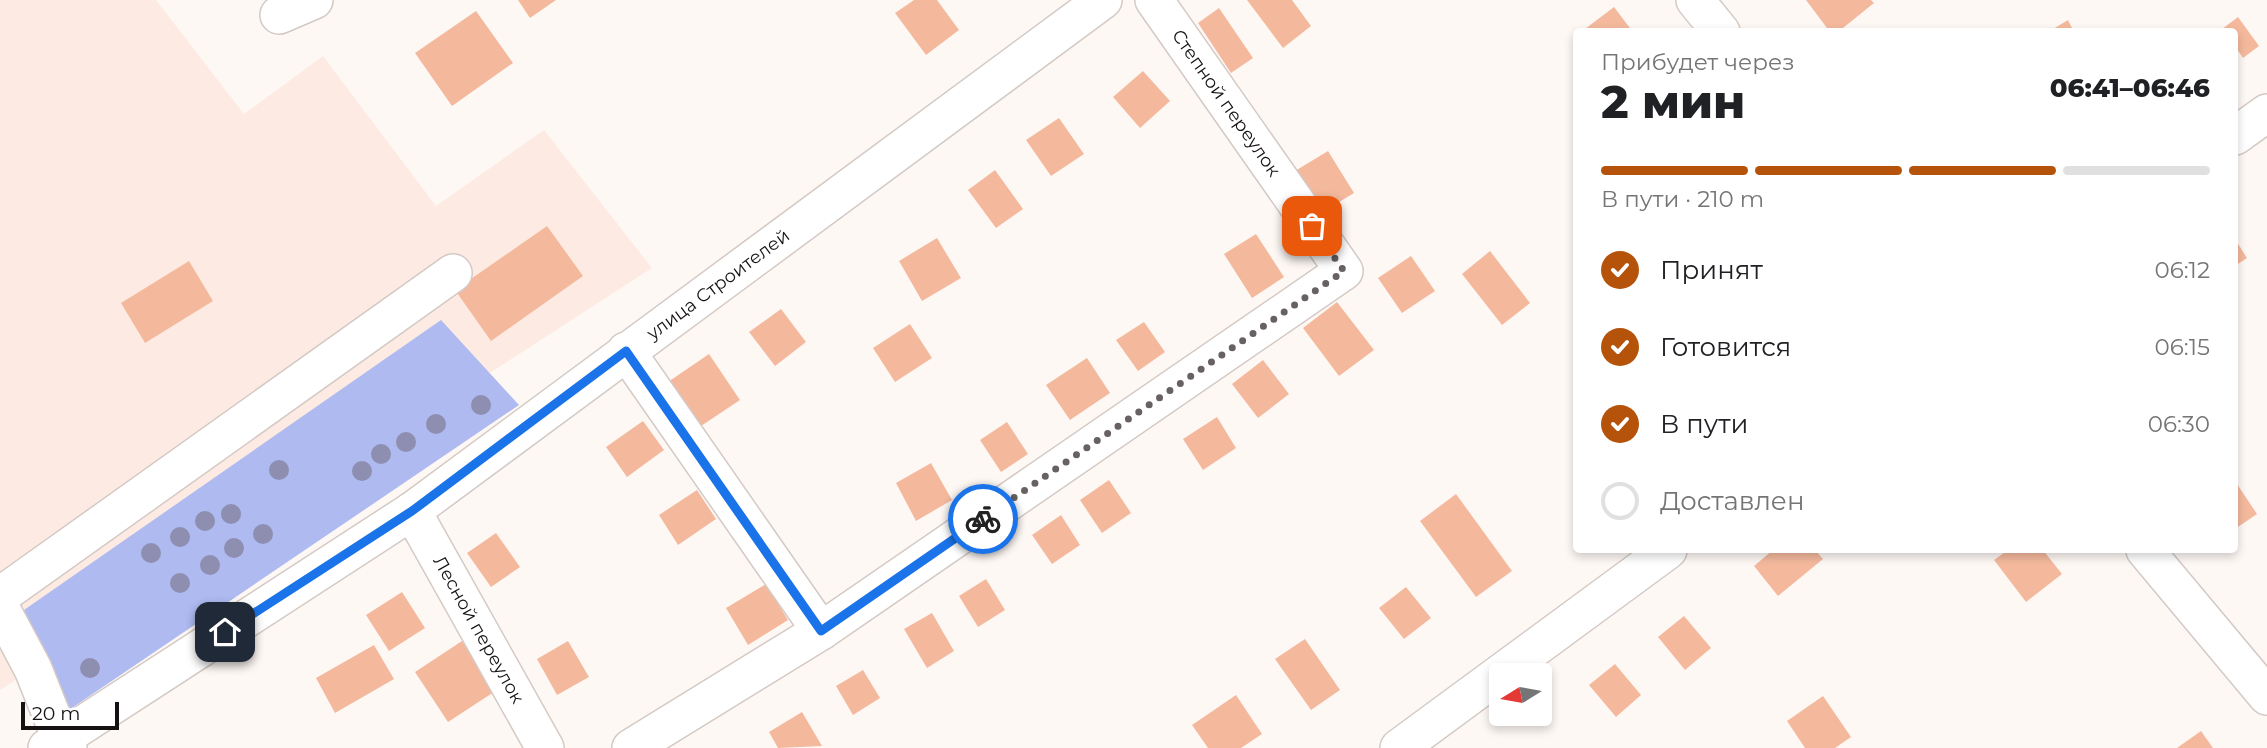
<!DOCTYPE html>
<html lang="ru">
<meta charset="utf-8">
<style>
:root{--surface:#fff;--page:#f6f6f6;--text:#202124;--muted:#757577;--line:#e0e0e0;--accent:#b45309}
body{margin:0;font-family:Montserrat,sans-serif;background:var(--page);color:var(--text);height:100vh;display:flex;flex-direction:column;font-size:26px;white-space:nowrap}
*{box-sizing:border-box;margin:0}
p{font-size:23px;color:var(--muted)}
.icon{flex:none;width:38px;height:38px;fill:none;stroke:currentColor;stroke-width:2;stroke-linecap:round;stroke-linejoin:round}
.map{position:relative;flex:1;overflow:hidden}
.side{position:absolute;left:1573px;top:28px;width:665px;height:525px;display:flex;flex-direction:column;background:var(--surface);border-radius:7px;box-shadow:0 4px 10px #0003}
.side>*{flex:none}
.needle{width:46px;rotate:259deg}
.tools{position:absolute;left:1489px;top:663px;display:grid;gap:14px}
.tools a{display:grid;place-items:center;width:63px;height:63px;border-radius:7px;background:var(--surface);box-shadow:0 4px 10px #0003;font-size:35px}
.scale{position:absolute;left:21px;bottom:18px;width:98px;box-sizing:border-box;padding-left:7px;border:4px solid #151211;border-top:0;font-size:19px;line-height:24px;white-space:nowrap;color:#151211;-webkit-text-stroke:5px #fff;paint-order:stroke}
.pin{position:absolute;display:grid;place-items:center;width:60px;height:60px;color:#fff;margin:-30px;border-radius:14px;box-shadow:0 4px 10px #0006}
.courier{position:absolute;display:grid;place-items:center;width:70px;height:70px;margin:-35px;border:5px solid #1a73e8;border-radius:50%;background:#fff;color:#222;box-shadow:0 2px 9px #0007}
.head em{font-style:normal;font-weight:800}
.head div{display:flex;flex-direction:column-reverse}
.head{display:flex;align-items:center;justify-content:space-between;height:119px;padding:0 28px}
h1{font-size:46px;font-weight:800;line-height:52px}
.bar{display:grid;grid-template-columns:repeat(4,1fr);gap:10px 7px;align-content:center;height:84px;padding:0 28px}
.bar i{height:9px;border-radius:5px;background:var(--line)}
.bar .selected{background:var(--accent)}
.bar p{grid-column:span 4}
ol{padding:0 28px;list-style:none}
li{display:flex;align-items:center;gap:21px;height:77px}
li p{margin-inline-start:auto}
li .icon{padding:7px;border-radius:50%;background:var(--accent);color:#fff;stroke-width:4}
li:last-child{color:var(--muted)}
li i{width:38px;height:38px;border:4px solid var(--line);border-radius:50%}
.map>svg:first-child{display:block}
.built{fill:#fdebe3}
.forest{fill:#aebaf0}
.building{fill:#f4b99d}
.lines{fill:none;stroke-linecap:round;stroke-linejoin:round}
.minor-casing{stroke:#d4cac5;stroke-width:40}
.minor{stroke:#fff;stroke-width:37}
.tree{fill:#8d8eb0}
.done{stroke:#676261;stroke-width:7;stroke-dasharray:0 12.6}
.route{stroke:#1a73e8;stroke-width:9}
.labels{text-anchor:middle;stroke-width:5;stroke-linejoin:round;paint-order:stroke}
.street-label{font-size:18px;fill:#151211;stroke:#fff}
</style>
<div class="map">
<svg width="2267" height="748" viewBox="0 0 2267 748">
<rect width="100%" height="100%" fill="#fef8f5"/>
<path class="built" d="M0,0H156L244,114L323,56L436,206L544,130L652,268L0,690Z"/>
<path class="forest" d="M441,320L519,405L66,712L24,610Z"/>
<path class="building" d="M518,0H556L530,18Z
M914,0H937L959,30L926,55L895,13Z
M1247,0H1292L1311,26L1283,48Z
M1806,0H1871L1874,3L1838,32H1830Z
M1614,7L1633,32H1581Z
M1219,8L1253,58L1231,73L1198,23Z
M476,11L513,63L452,106L415,53Z
M2238,17L2259,46L2243,58L2235,46V32L2222,29Z
M2068,20L2074,32H2048Z
M1143,71L1170,101L1140,128L1113,97Z
M1059,118L1084,154L1051,176L1026,140Z
M1328,151L1354,193L1321,213L1295,171Z
M995,170L1023,209L996,228L968,190Z
M547,226L583,276L491,341L455,290Z
M1256,234L1284,277L1252,298L1224,254Z
M937,238L961,278L922,301L899,261Z
M2235,239L2247,258L2235,266Z
M1490,251L1530,303L1502,325L1462,274Z
M1411,256L1435,291L1402,313L1378,278Z
M189,261L213,301L145,343L121,303Z
M1337,302L1374,350L1339,376L1303,328Z
M781,309L806,342L775,366L749,332Z
M1144,322L1165,352L1138,371L1116,340Z
M910,324L932,358L895,382L873,348Z
M709,354L740,400L698,428L668,382Z
M1087,358L1110,393L1070,420L1046,385Z
M1263,360L1289,394L1258,418L1232,384Z
M1217,417L1236,448L1203,470L1183,439Z
M643,421L664,450L627,477L606,447Z
M1007,422L1028,454L1001,472L980,440Z
M931,463L952,500L916,521L896,483Z
M1109,480L1131,513L1102,533L1080,500Z
M2235,481L2257,514L2235,529Z
M697,490L716,519L678,545L659,515Z
M1456,494L1512,571L1476,597L1420,521Z
M1061,515L1080,545L1052,564L1032,535Z
M496,533L520,567L491,587L467,553Z
M1773,550H1815L1823,559L1778,596L1754,566Z
M2008,550H2043L2062,574L2026,602L1994,560Z
M986,579L1005,610L978,627L959,596Z
M766,584L788,620L748,645L726,608Z
M1406,587L1431,618L1404,639L1379,608Z
M402,592L425,628L389,651L366,615Z
M932,613L954,651L927,668L904,629Z
M1684,616L1711,648L1685,670L1658,637Z
M1305,639L1340,690L1311,710L1275,659Z
M462,641L494,692L448,722L415,672Z
M568,641L589,677L557,695L537,659Z
M374,645L394,679L335,713L316,678Z
M1615,664L1641,695L1616,717L1589,685Z
M863,670L880,698L853,715L836,686Z
M1236,695L1262,734L1241,748H1208L1192,725Z
M1823,696L1851,737L1835,748H1805L1787,721Z
M802,712L822,746L778,748L769,732Z
M2201,731L2213,748H2177Z"/>
<g class="lines">
<g class="minor-casing">
<g id="minor">
<path d="M1695,0L1721,32"/>
<path d="M279,15L314,0"/>
<path d="M2235,136L2267,113"/>
<path d="M626,351L821,631"/>
<path id="s1" d="M412,511L545,748"/>
<path d="M2145,550L2267,696"/>
<path d="M0,596L453,273"/>
<path d="M0,607L33,669L61,739L68,748"/>
<path id="s2" d="M47,748L412,511L1103,0"/>
<path d="M631,748L821,631L1344,271L1154,0"/>
<path d="M1399,748L1668,550"/>
</g>
</g>
<use href="#minor" class="minor"/>
</g>
<g class="tree">
<circle cx="481" cy="405" r="10"/>
<circle cx="436" cy="424" r="10"/>
<circle cx="406" cy="442" r="10"/>
<circle cx="381" cy="454" r="10"/>
<circle cx="279" cy="470" r="10"/>
<circle cx="362" cy="471" r="10"/>
<circle cx="231" cy="514" r="10"/>
<circle cx="205" cy="521" r="10"/>
<circle cx="263" cy="534" r="10"/>
<circle cx="180" cy="537" r="10"/>
<circle cx="234" cy="548" r="10"/>
<circle cx="151" cy="553" r="10"/>
<circle cx="210" cy="565" r="10"/>
<circle cx="180" cy="583" r="10"/>
<circle cx="90" cy="668" r="10"/>
</g>
<g class="lines">
<path class="done" d="M983,519L1344,271L1312,226"/>
<path class="route" d="M225,632L412,511L626,351L821,631L983,519"/>
</g>
<g class="labels">
<g class="street-label">
<text transform="translate(1226 103) rotate(55)" y="6">Степной переулок</text>
<text dy="6" stroke="none"><textPath href="#s2" startOffset="816">улица Строителей</textPath></text>
<text dy="6" stroke="none"><textPath href="#s1" startOffset="136">Лесной переулок</textPath></text>
</g>
</g>
</svg>
<div class="tools">
<a><svg class="needle" viewBox="-14 -14 28 28"><path d="M0-13l5 13h-10z" fill="#e53935"/><path d="M0 13l5-13h-10z" fill="#757577"/></svg></a>
</div>
<div class="scale">20 m</div>
<div class="pin" style="left:1312px;top:226px;background:#ea580c"><svg class="icon" aria-label="bag" viewBox="0 0 24 24"><path d="M5 8h14l-1 12H6zM9 8a3 3 0 0 1 6 0"/></svg></div>
<div class="pin" style="left:225px;top:632px;background:#1f2937"><svg class="icon" aria-label="home" viewBox="0 0 24 24"><path d="M3 11l9-7 9 7M6 9v11h12V9"/></svg></div>
<div class="courier" style="left:983px;top:519px"><svg class="icon" aria-label="bike" viewBox="0 0 24 24"><circle cx="6" cy="16" r="4"/><circle cx="18" cy="16" r="4"/><path d="M6 16l4-8h5l3 8M10 8l3 8H6M13 5h3"/></svg></div>
<section class="side">
<div class="head"><div><h1>2 мин</h1><p>Прибудет через</p></div><em>06:41–06:46</em></div>
<div class="bar"><i class="selected"></i><i class="selected"></i><i class="selected"></i><i></i><p>В пути · 210 m</p></div>
<ol>
<li><svg class="icon" aria-label="check" viewBox="0 0 24 24"><path d="M5 12l5 5 9-10"/></svg>Принят<p>06:12</p></li>
<li><svg class="icon" aria-label="check" viewBox="0 0 24 24"><path d="M5 12l5 5 9-10"/></svg>Готовится<p>06:15</p></li>
<li><svg class="icon" aria-label="check" viewBox="0 0 24 24"><path d="M5 12l5 5 9-10"/></svg>В пути<p>06:30</p></li>
<li><i></i>Доставлен</li>
</ol>
</section>
</div>
